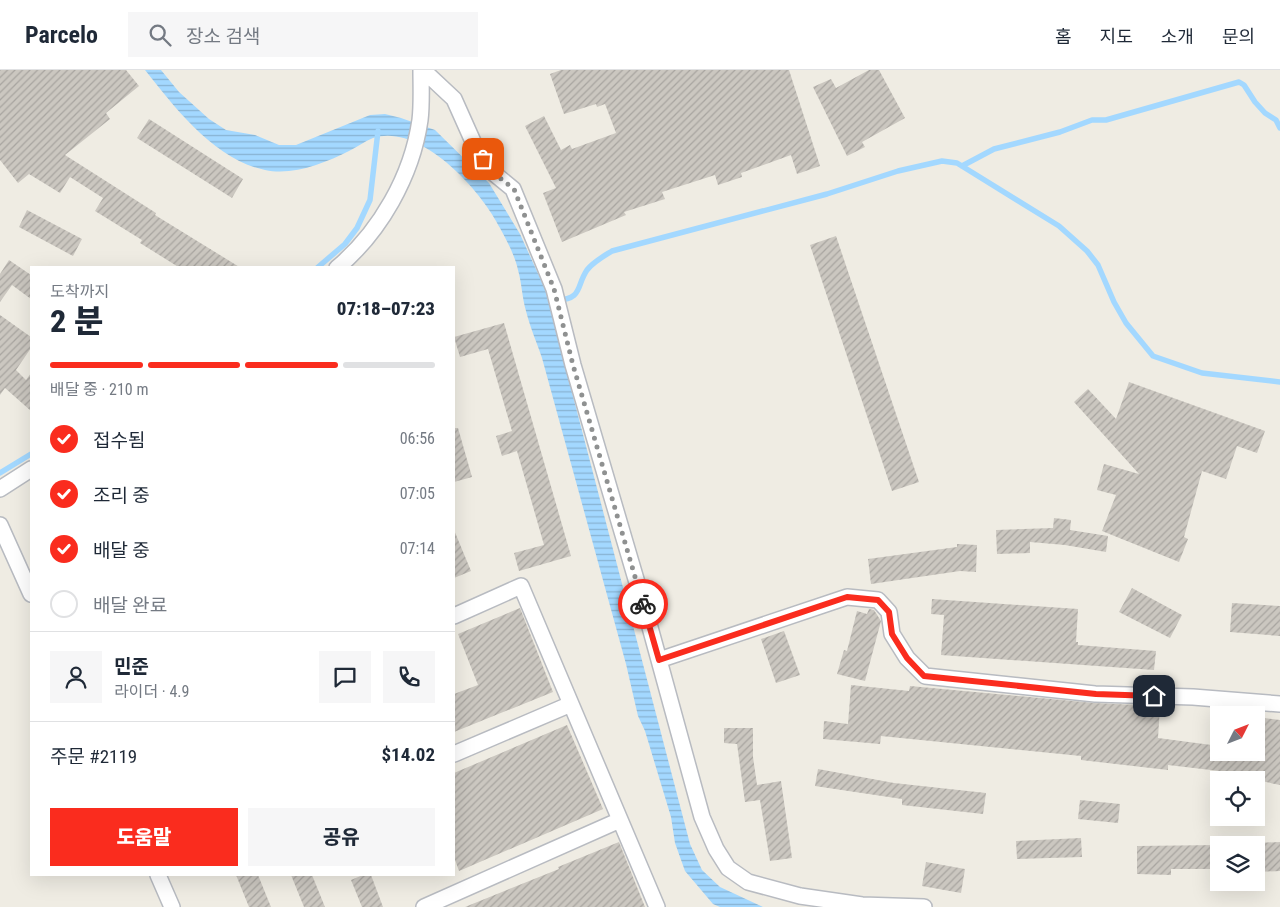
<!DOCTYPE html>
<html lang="ko">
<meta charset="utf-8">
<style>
:root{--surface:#fff;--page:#f6f6f7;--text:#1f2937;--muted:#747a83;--line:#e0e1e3;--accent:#fa2c1e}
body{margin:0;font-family:"Roboto Condensed","Noto Sans KR",sans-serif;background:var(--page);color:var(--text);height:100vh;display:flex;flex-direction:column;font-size:19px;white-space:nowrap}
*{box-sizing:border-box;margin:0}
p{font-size:16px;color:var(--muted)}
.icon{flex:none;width:28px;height:28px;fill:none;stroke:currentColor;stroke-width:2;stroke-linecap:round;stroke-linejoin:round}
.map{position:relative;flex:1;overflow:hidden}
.side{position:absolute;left:30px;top:196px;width:425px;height:610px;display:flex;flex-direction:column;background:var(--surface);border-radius:0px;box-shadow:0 5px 20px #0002}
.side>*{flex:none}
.needle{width:32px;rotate:48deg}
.tools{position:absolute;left:1210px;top:636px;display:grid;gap:10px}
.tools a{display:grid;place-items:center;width:55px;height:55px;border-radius:0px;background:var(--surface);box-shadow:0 5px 20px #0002;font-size:25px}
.pin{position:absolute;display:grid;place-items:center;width:42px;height:42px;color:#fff;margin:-21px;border-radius:10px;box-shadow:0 2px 8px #0006}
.courier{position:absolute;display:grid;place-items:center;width:50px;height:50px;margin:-25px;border:4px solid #fa2c1e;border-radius:50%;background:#fff;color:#222;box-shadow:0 1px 6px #0007}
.headline em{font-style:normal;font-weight:800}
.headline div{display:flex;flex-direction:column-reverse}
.headline{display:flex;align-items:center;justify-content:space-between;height:85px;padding:0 20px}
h1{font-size:32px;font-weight:800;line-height:38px}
.bar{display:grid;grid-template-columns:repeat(4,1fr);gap:8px 5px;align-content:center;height:60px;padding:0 20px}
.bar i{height:6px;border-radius:4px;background:var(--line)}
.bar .active{background:var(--accent)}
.bar p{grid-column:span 4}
.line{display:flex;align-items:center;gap:12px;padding:0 20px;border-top:1px solid var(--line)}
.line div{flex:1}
.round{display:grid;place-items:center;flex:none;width:52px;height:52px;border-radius:0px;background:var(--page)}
ol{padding:0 20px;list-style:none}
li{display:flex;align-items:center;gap:15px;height:55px}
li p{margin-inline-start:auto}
li .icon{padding:5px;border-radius:50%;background:var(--accent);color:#fff;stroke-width:4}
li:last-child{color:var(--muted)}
li i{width:28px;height:28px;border:2px solid var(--line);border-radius:50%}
.action{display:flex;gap:10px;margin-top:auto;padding:10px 20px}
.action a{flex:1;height:58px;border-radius:0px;background:var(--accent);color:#fff;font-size:20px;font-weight:800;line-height:58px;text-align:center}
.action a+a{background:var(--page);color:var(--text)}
header{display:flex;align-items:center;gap:30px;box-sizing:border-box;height:70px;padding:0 25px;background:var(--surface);border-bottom:1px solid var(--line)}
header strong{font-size:24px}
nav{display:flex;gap:28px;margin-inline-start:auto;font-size:18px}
.search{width:350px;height:45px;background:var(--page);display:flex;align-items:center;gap:12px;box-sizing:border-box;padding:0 18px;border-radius:0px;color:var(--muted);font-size:19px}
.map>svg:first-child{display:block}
.water{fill:url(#water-rules)}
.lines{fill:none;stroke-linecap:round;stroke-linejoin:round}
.stream{stroke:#a3d8ff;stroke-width:5.5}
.building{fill:url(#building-hatch)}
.minor-casing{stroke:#b8bbc1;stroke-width:18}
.minor{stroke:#fff;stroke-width:15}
.done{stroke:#8f9191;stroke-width:5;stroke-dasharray:0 9}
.route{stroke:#fa2c1e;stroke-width:6}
</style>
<header>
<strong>Parcelo</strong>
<div class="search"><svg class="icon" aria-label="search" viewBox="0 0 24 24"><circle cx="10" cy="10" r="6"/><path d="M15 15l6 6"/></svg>장소 검색</div>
<nav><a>홈</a><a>지도</a><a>소개</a><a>문의</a></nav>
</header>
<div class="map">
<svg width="1280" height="837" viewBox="0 0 1280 837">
<defs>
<pattern id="water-rules" width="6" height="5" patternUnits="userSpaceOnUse" patternTransform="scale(1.25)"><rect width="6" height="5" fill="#a3d8ff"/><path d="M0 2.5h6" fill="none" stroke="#88b3d2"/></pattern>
<pattern id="building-hatch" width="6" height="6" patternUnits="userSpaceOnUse" patternTransform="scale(1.25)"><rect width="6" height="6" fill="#cbc7c0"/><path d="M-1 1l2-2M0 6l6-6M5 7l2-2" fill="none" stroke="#a8a5a0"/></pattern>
</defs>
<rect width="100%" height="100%" fill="#efece3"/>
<path class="water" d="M145,0H161L179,22L209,49L226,60L255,65L279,75H296L370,45L385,44L401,48L435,60L489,113L520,164L545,219L690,774L702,800L720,817L763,837H720L713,834L685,801L675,773L671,747L645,661L638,646L626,594L542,288C537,273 530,257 526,241C522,228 522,214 518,200C515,186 507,171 500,158C482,121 420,52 373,68C365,71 357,77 349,81C325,93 293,106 265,100C215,90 175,38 145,0Z"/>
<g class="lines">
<path class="stream" d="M962,96L994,79L1060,62L1092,50H1106L1239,12L1244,15L1255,32L1265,43L1276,50L1280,58
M317,198L345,174L357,158L370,130L378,61
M557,230C583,229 576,216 587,200C593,192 604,186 612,181L827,124L898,101L942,91L957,93L1059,156L1087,181L1098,195L1114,232L1126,253L1153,286L1202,303L1280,312
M0,403L31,384"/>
</g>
<path class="building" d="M0,0H126L139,16L106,43L110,49L65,85L156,143L155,145L241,198H180L140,173L142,170L95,141L103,128L70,107L60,123L29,104L18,113L0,90Z
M561,0H789L820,96L797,104L791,85L741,103L742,107L718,115L715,105L662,122L665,129L624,142L626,145L562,172L543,123L556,118L525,56L544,46L561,80L570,75L572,79L616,63L605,34L597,37L596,34L564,44L550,4Z
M869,0H879L905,48L862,72L865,77L847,86L813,17L831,9L836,18Z
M149,49L243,109L232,128L137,68Z
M27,140L82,169L73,186L19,157Z
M836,166L919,412L892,421L810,175Z
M9,190L31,205V229L12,215L0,232V204Z
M0,245L31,267V278L16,300L26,310L31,303V341L5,318L0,325Z
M504,253L571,486L519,501L514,483L544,475L517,381L502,386L496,366L512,361L488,279L460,287L454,267Z
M1129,312L1265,361L1257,383L1237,376L1226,409L1202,401L1184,467L1188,469L1179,492L1102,461L1116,425L1097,420L1104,394L1139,404L1074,332L1088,319L1116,349Z
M454,358H458L472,407L454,412Z
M1054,448L1071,450L1070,460L1108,466L1106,482L1065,475L1030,472V483L997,484L996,460L1053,458Z
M454,460L471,501L454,508Z
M957,474L977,475L976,502L960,501L871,514L868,489L957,477Z
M1132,518L1182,545L1170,568L1119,542Z
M932,529L1078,539L1076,572H1078V575L1156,581L1154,600L941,585L944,545L931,544Z
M1232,533L1280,536V566L1230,562Z
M520,538L553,622L454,662V624L478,615L458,564Z
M869,539L874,540L881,551L865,611L837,604L844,580L847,581L857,541L867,544Z
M784,561L800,605L776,613L761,569Z
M851,615L909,621L910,616L1094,633L1160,636L1158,668L1219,676V682H1232L1256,688V647L1280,650V715L1228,704V702L1168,695V700L1081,690V686L881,666L880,674L823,669L824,651L848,654Z
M567,655L603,739L459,801L454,787V703Z
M724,658H753V687L757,715L781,711L792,788L770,791L760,730L745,732L737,674L724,673Z
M818,699L894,713L986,723L983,744L902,735V729L815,716Z
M1080,730L1120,734L1118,753L1078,749Z
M1081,768L1082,787L1017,789L1016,771Z
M619,772L645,837H465L559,799L558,797Z
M1280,772V801L1256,802V773Z
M1219,775V799H1171V805L1137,804V776Z
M926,792L965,799L961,823L922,816Z
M236,805H258L271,837H249Z
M291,805H312L325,837H304Z
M363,805H371L383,837H362L351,810Z"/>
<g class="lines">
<g class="minor-casing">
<path id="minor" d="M423,0L454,29L475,76L491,101L513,119L554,219L573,295L648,550L702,747L716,779L728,798L748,812L800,826L862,835L924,837
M337,198C380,162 412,106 420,50C422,34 421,16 421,0
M0,419L31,399
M0,455L31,524
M454,546L521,516L657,837
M659,590L847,527L878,530L889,542L892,564L907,588L925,606L1095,624L1193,627L1280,634
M454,684L571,634
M158,805L172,837
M424,837L620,750"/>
</g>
<use href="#minor" class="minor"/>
</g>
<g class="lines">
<path class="done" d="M483,89L491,101L514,119L554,219L573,295L643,534"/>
<path class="route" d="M643,534L659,590L847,527L878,530L889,542L892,564L907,588L924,606L1096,624L1154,626"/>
</g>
</svg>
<div class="tools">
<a><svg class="needle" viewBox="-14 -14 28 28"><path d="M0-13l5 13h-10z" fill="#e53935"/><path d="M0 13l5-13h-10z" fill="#747a83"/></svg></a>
<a><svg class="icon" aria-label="locate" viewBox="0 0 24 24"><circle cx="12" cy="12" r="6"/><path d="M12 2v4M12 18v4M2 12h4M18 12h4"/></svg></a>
<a><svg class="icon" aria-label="layers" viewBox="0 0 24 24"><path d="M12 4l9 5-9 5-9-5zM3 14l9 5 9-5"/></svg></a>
</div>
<div class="pin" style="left:483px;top:89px;background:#ea580c"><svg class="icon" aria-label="bag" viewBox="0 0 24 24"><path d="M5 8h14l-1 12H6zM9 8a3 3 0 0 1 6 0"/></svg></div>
<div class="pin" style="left:1154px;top:626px;background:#1f2937"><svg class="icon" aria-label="home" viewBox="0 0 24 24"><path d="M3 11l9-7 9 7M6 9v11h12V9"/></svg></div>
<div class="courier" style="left:643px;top:534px"><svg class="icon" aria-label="bike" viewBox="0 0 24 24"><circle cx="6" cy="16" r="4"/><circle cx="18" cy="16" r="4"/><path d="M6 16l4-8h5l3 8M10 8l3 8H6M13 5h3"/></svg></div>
<section class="side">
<div class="headline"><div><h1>2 분</h1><p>도착까지</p></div><em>07:18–07:23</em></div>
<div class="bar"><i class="active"></i><i class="active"></i><i class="active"></i><i></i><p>배달 중 · 210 m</p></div>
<ol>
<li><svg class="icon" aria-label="check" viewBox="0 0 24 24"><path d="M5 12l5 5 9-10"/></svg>접수됨<p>06:56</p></li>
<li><svg class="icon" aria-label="check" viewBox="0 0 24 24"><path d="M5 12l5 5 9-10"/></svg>조리 중<p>07:05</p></li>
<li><svg class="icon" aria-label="check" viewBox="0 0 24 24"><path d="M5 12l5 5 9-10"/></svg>배달 중<p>07:14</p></li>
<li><i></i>배달 완료</li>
</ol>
<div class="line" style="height:90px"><a class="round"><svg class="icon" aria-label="person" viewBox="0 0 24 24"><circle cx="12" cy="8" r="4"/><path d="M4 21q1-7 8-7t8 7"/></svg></a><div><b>민준</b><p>라이더 · 4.9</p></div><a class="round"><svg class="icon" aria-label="chat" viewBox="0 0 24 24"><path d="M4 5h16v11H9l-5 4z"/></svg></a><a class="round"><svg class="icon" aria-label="phone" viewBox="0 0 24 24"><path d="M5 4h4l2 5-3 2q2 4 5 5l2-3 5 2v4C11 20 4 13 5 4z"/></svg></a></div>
<div class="line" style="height:65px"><div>주문 #2119</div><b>$14.02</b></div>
<div class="action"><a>도움말</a><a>공유</a></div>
</section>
</div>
